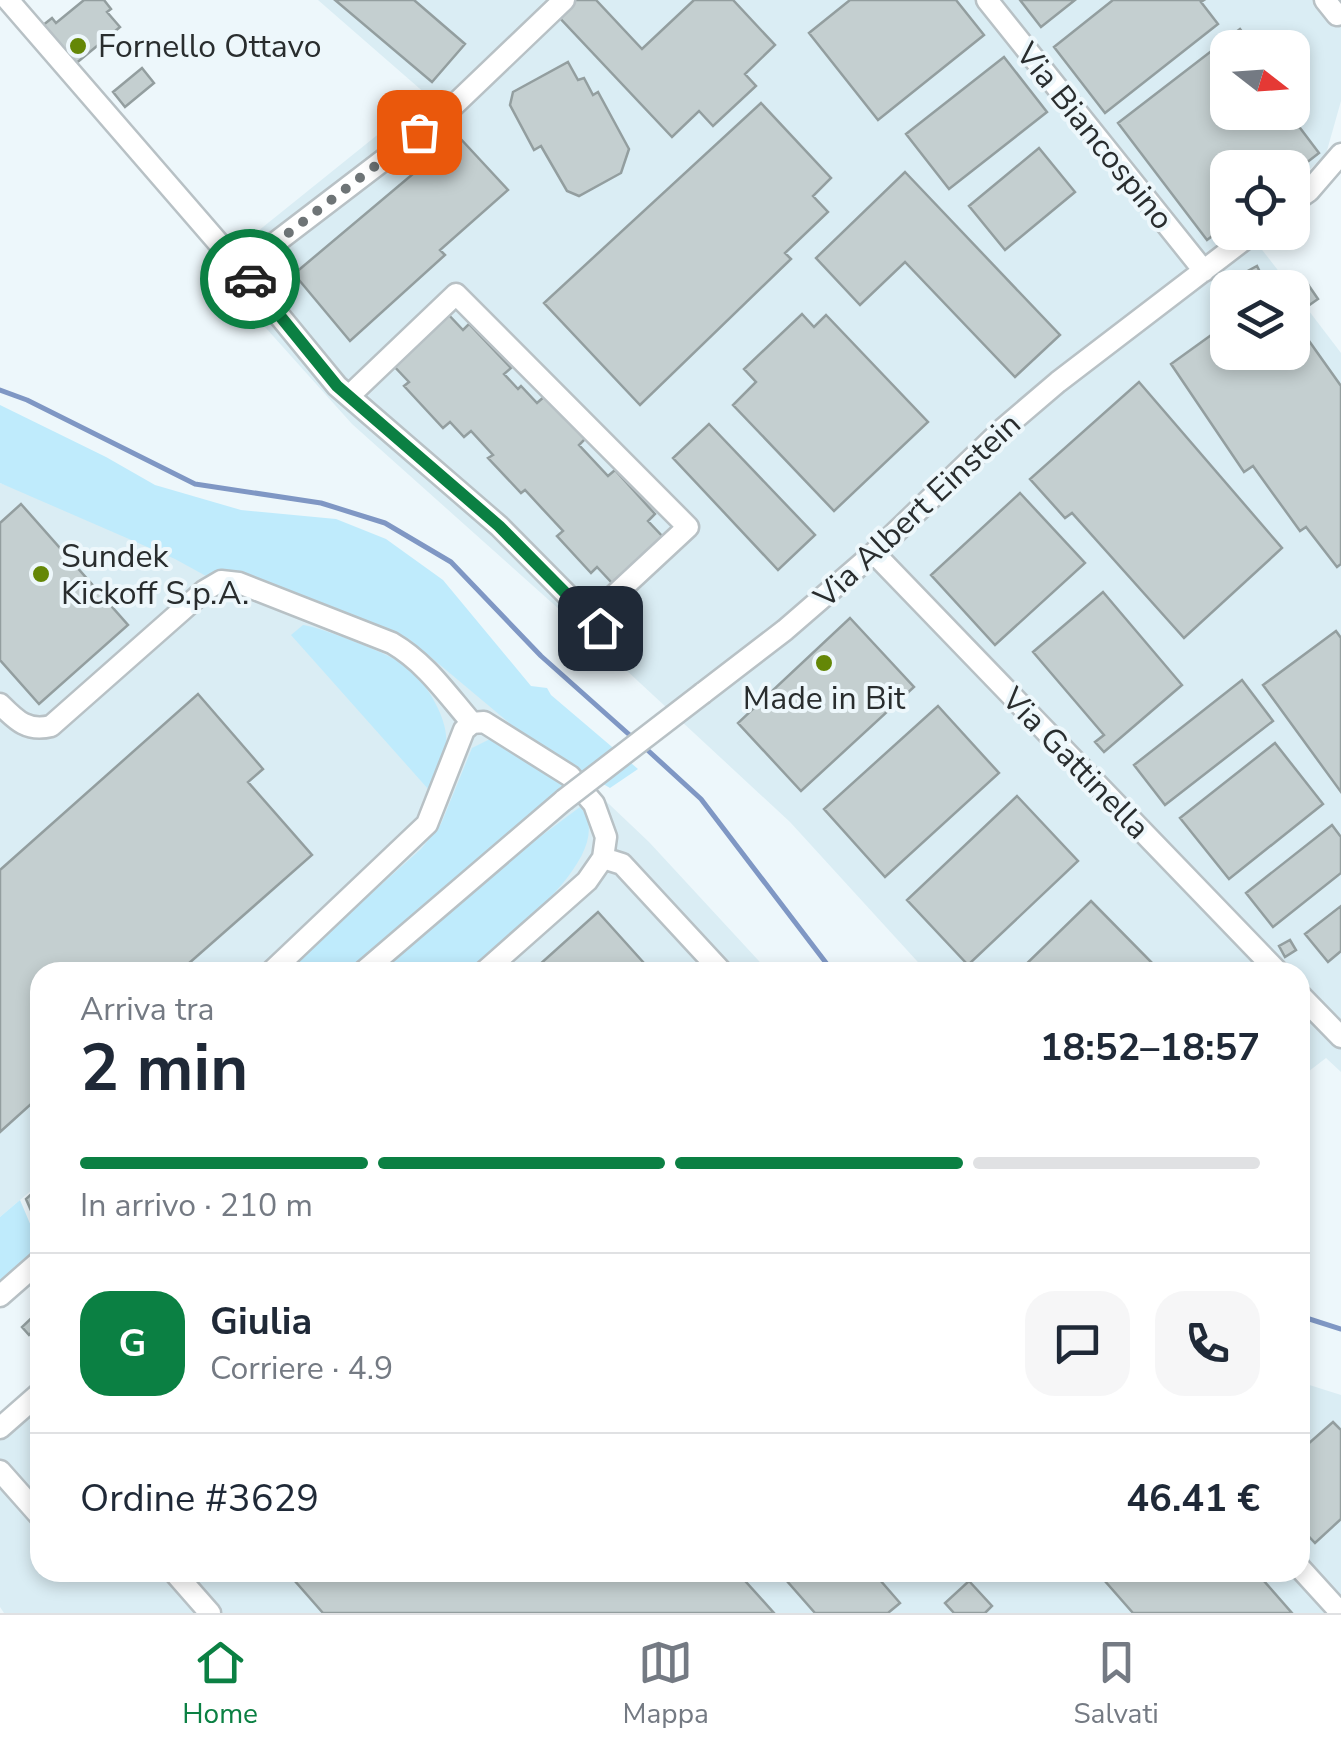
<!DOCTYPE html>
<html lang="it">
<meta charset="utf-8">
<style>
:root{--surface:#fff;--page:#f6f6f7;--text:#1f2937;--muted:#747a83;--line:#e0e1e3;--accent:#0b8043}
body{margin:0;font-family:"Nunito Sans",sans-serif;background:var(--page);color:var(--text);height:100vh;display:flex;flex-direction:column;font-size:38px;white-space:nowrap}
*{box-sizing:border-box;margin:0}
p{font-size:32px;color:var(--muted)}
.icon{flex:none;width:55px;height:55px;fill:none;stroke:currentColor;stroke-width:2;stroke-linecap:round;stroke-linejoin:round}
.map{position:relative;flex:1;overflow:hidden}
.side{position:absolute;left:30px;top:962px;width:1280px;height:620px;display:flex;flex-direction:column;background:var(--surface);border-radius:30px;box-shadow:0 5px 15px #0003}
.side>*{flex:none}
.needle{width:65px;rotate:107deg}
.tools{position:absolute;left:1210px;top:30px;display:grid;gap:20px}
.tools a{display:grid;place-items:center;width:100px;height:100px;border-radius:20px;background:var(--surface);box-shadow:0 5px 15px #0003;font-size:50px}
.pin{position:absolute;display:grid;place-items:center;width:85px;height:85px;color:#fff;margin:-42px;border-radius:20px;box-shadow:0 5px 15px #0006}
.courier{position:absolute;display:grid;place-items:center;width:100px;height:100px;margin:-50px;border:8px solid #0b8043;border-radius:50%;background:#fff;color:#222;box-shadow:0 2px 12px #0007}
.overview em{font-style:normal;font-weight:700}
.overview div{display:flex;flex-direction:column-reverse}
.overview{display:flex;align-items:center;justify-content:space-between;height:170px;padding:0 50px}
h1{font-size:65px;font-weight:700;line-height:75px}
.bar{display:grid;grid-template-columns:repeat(4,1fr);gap:15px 10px;align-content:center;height:120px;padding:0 50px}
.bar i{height:12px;border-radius:8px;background:var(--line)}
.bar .current{background:var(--accent)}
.bar p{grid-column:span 4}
.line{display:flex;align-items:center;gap:25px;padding:0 50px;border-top:2px solid var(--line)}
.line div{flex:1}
.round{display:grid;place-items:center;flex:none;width:105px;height:105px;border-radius:30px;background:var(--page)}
.dock{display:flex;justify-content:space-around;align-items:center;height:140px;border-top:2px solid var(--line);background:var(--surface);font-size:28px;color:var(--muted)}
.dock a{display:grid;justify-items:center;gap:5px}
.dock .current{color:var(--accent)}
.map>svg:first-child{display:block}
.built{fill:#daedf4;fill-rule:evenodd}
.green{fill:#bfebfc}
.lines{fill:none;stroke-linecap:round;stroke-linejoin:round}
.stream{stroke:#7f97c4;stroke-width:5}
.building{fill:#c4cfd0;stroke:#939e9f;stroke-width:2.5}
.minor-casing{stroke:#b8c1c5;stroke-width:25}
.minor{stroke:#fff;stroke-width:20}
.minor-bridge-casing{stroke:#b8c1c5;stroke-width:25;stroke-linecap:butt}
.minor-bridge{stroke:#fff;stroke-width:20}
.done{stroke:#6e7476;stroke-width:10;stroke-dasharray:0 18}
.route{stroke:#0b8043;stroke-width:12}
.poi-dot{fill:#648707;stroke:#edf7fb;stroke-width:4}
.labels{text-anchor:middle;stroke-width:8;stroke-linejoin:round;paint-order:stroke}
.poi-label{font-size:32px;fill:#292d2e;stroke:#edf7fb;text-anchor:start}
.street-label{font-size:32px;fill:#292d2e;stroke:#edf7fb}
</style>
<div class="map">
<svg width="1341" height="1613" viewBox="0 0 1341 1613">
<rect width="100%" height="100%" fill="#edf7fb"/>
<path class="built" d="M318,0H1336L1341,7V101L1326,154L1293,185L1292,168H1228V232L1249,233L1291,287L1228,288V352H1292L1293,290L1341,353V1072L1326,1058L1300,1078V972H927L790,822L598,644L352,424L212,268L427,95ZM1228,48H1292V112H1228Z
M0,483L400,628L532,731L649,842L769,972H40V1183L0,1217Z
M40,1378V1572H1300V1382L1341,1395V1613H4L0,1607V1414Z"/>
<path class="green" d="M0,405L106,457L155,485L241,510L336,519L386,539L443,580L531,686L547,688L551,695L638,769L610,788L532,742L409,639L246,573L219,571L206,576L175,559L0,483Z
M303,625C320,627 390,654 405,665C425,680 450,720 446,746C445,760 434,776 429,790L291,635Z
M490,739L565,787L348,972H291L297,960L421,849L441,824L472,748Z
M580,807C623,854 497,945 466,972H377L481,881Z
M20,1200L31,1226L40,1235V1247L0,1283V1217Z"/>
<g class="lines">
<path class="stream" d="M0,390L27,400L195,484L321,503L385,523L451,562L541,656L633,738
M642,745L701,799L833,972
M1300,1316L1341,1329"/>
</g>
<path class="building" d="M84,0H104L111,9L107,12L120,27L74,65L42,26L52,18L56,23Z
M335,0H414L465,44L432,82Z
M573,0H596L642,49L694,0H733L775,45L745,74L756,86L713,126L699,111L672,137L557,15Z
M850,0H956L984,35L878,120L809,33Z
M1020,0H1075L1041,27Z
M1113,0H1204L1201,2L1218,24L1105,113L1054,47Z
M1240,29L1254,48H1228V112H1288L1319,153L1292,174V168H1228V224L1207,240L1118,123Z
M1004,57L1047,112L949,189L906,134Z
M568,62L578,80L584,78L593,95L598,92L629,149L621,173L579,196L567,191L541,146L534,150L510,105L513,92Z
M142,68L154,83L125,107L113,92Z
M761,103L831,178L813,196L828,212L785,253L791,259L640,405L544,303Z
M458,136L508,190L440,250L445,255L350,341L294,274Z
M1039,148L1075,192L1005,250L969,206Z
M905,172L1060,335L1015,377L905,262L860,305L816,258Z
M1257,266L1263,278L1250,285L1244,273Z
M1307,283L1318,299L1308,306L1296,290Z
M446,312L463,330L469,324L511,368L504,374L518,389L521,386L537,403L546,395L586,438L579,445L608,476L615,470L655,514L648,521L663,537L613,584L597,567L591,573L557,536L563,531L525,490L521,493L488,458L493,455L471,431L464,437L450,422L443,428L404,386L409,382L391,363Z
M802,314L814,327L826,315L928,422L834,511L733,405L756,382L744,369Z
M1292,317L1341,386V564L1337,567L1306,527L1300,531L1253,466L1244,472L1171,364L1228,323V352H1292Z
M1139,382L1282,548L1184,638L1072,513L1065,518L1030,479Z
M709,424L815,535L778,570L673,458Z
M1020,493L1085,563L995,645L931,575Z
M21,504L128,625L39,704L0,660V523Z
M1103,592L1182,685L1104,752L1095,742L1104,735L1033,652Z
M850,618L914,687L801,791L738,723Z
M1336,631L1341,638V792L1263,685Z
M1242,680L1273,721L1165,805L1134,765Z
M198,694L263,769L248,782L312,855L179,972H40V1096L0,1132V870Z
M938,706L999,773L885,877L824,809Z
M1275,743L1323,804L1229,879L1180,818Z
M1017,796L1078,861L968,965L907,900Z
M1332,825L1341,837V873L1273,927L1246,893Z
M1091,901L1161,972H1018Z
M1341,906V951L1328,962L1305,934Z
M598,912L652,972H545L538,966Z
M1290,940L1296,950L1285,957L1279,946Z
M40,1186V1229H39L26,1199Z
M40,1310V1339L33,1331L29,1335L22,1327Z
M1333,1422L1341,1430V1519L1315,1543L1300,1527V1451Z
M287,1572H737L774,1613H323Z
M779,1572H873L900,1603L888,1613H815Z
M1097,1572H1256L1292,1613H1133Z
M969,1581L992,1606L985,1613H954L945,1603Z"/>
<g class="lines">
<g class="minor-casing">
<path id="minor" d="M8,0L241,269L337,386L499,526L600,628
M987,0L1204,271
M1325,0L1337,15
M1292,203L1309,191L1341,154
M241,269L449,110L564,0
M349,396L456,294L688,527L590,618
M874,553L1278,972
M703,693L785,630L874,553L1004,428L1058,382L1254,232
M0,704C16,720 27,732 51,726L204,591L221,581L239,583L392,643C426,663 446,693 472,723
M603,858L622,864L722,972
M271,972L427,824L464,730L472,723L484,722L570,776L594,804L606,837L603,858L587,881L484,972
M363,972L564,800
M1300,995L1341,1037
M0,1296L40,1261
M0,1428L40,1393
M0,1471L40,1516
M1300,1568L1341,1613
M174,1572L210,1613"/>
</g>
<use href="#minor" class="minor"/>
<g class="minor-bridge-casing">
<path id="minor-bridge" d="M564,800L703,693"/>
</g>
<use href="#minor-bridge" class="minor-bridge"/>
</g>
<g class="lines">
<path class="done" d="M250,279L242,269L419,132"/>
<path class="route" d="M250,279L337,386L499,526L600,628"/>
</g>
<g class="poi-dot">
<circle cx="78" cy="46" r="10"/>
<circle cx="41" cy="574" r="10"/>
<circle cx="824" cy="663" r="10"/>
</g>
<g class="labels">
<g class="poi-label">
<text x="98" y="57">Fornello Ottavo</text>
<text x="61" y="567">Sundek<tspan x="61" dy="37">Kickoff S.p.A.</tspan></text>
<text x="824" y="709" text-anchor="middle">Made in Bit</text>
</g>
<g class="street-label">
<text transform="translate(1095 136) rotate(51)" y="11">Via Biancospino</text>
<text transform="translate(917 510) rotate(-43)" y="11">Via Albert Einstein</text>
<text transform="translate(1076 763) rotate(46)" y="11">Via Gattinella</text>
</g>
</g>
</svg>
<div class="tools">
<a><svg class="needle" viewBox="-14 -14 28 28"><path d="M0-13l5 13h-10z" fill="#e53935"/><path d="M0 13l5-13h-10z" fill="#747a83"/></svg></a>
<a><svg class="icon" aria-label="locate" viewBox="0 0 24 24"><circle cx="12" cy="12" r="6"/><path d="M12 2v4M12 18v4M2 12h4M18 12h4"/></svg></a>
<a><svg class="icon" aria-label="layers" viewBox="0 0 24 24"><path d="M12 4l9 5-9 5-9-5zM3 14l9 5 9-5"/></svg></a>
</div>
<div class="pin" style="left:419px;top:132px;background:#ea580c"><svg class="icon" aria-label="bag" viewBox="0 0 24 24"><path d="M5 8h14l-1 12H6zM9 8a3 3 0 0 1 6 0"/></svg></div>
<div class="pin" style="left:600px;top:628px;background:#1f2937"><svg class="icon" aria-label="home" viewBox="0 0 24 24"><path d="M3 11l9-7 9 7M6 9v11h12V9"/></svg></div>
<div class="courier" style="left:250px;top:279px"><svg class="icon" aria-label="car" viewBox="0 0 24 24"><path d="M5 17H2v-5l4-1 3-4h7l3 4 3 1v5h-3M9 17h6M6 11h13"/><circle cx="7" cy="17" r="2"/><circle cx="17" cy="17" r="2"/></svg></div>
<section class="side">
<div class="overview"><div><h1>2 min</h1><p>Arriva tra</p></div><em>18:52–18:57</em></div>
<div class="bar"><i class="current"></i><i class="current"></i><i class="current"></i><i></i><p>In arrivo · 210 m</p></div>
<div class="line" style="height:180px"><b class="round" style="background:var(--accent);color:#fff">G</b><div><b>Giulia</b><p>Corriere · 4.9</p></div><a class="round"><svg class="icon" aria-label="chat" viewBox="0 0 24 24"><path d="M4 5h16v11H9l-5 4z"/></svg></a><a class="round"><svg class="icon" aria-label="phone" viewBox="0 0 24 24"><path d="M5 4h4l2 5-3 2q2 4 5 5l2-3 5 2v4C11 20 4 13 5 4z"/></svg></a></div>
<div class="line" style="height:130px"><div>Ordine #3629</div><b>46.41 €</b></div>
</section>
</div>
<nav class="dock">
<a class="current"><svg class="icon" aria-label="home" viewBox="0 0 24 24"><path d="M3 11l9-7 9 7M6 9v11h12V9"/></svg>Home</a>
<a><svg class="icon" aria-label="map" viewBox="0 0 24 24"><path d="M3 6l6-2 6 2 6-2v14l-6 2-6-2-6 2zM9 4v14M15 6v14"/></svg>Mappa</a>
<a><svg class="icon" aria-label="saved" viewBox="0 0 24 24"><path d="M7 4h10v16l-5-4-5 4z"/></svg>Salvati</a>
</nav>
